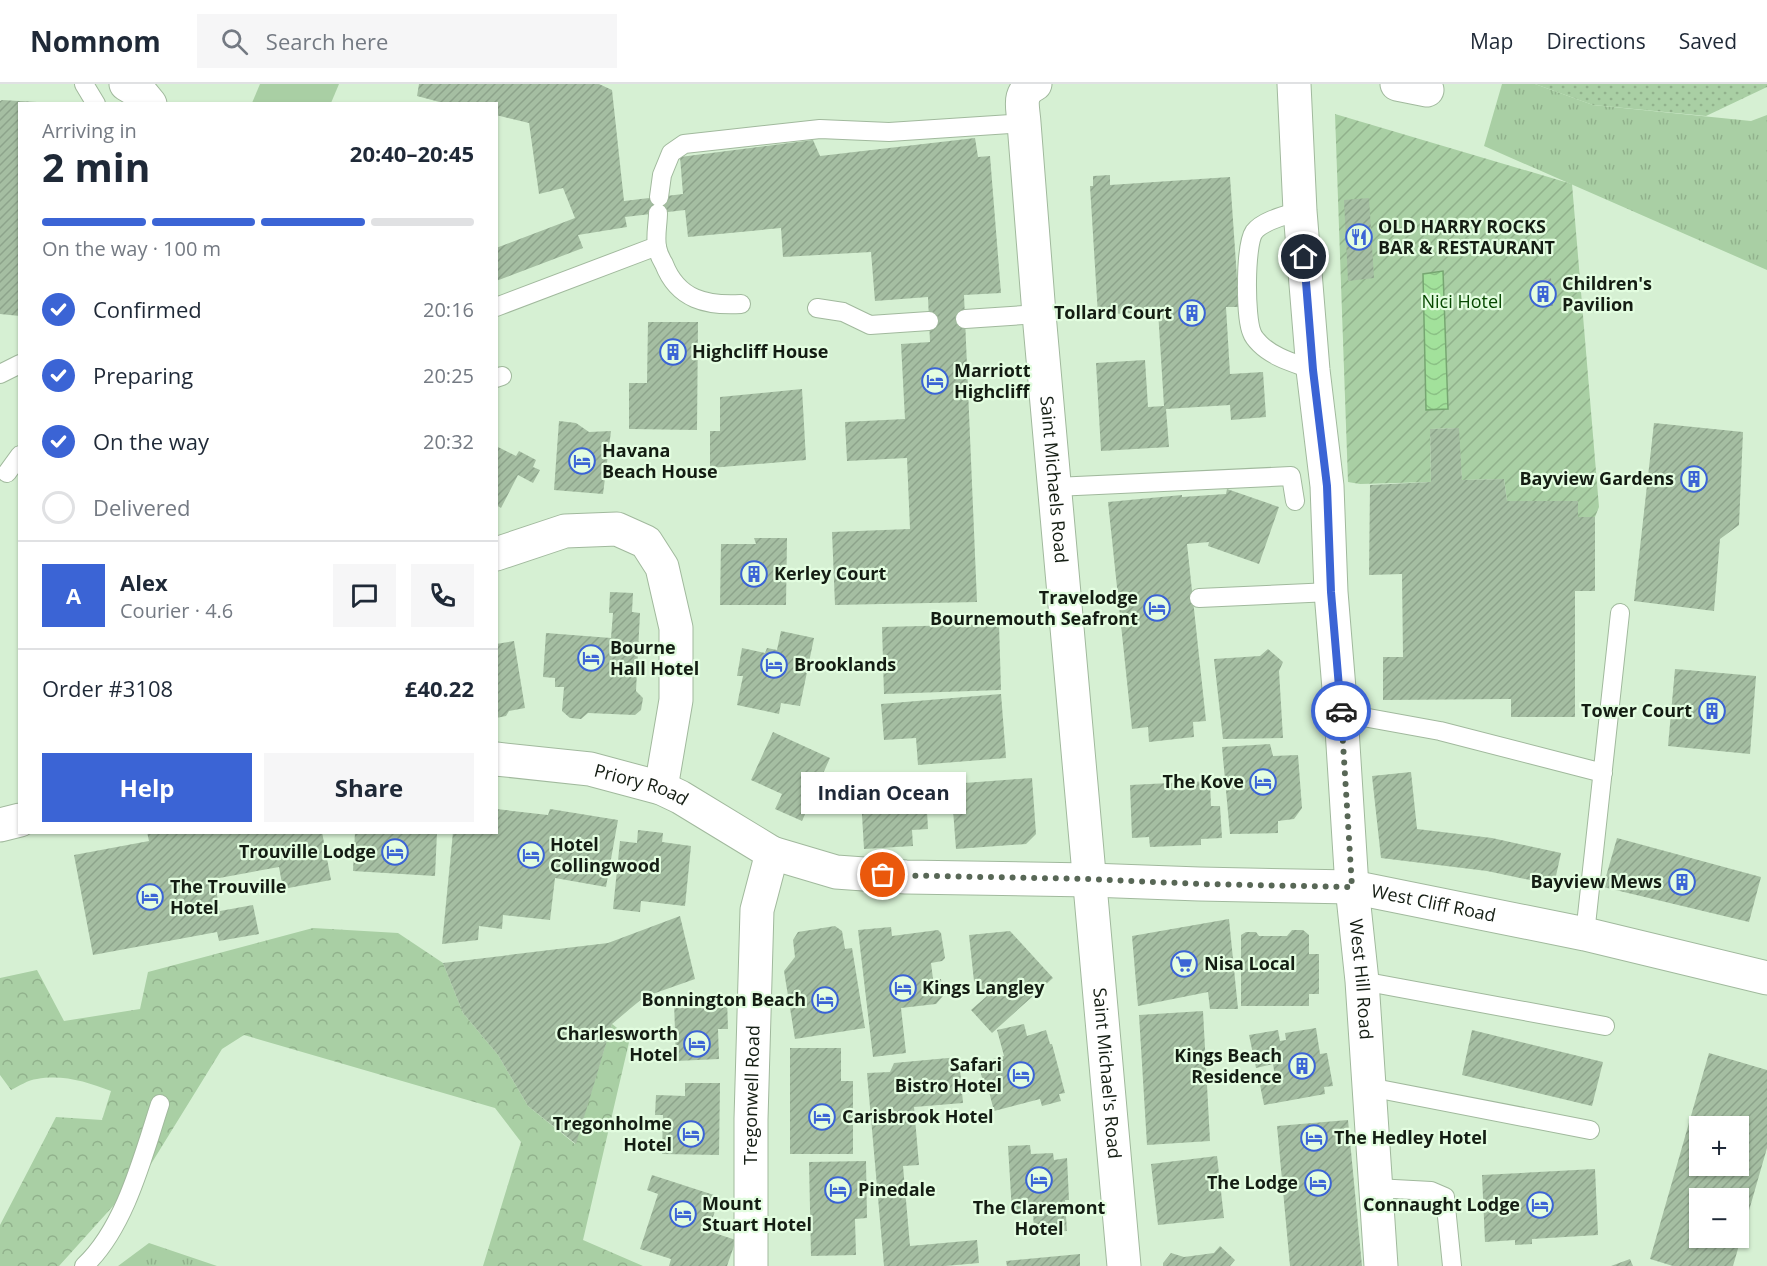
<!DOCTYPE html>
<meta charset="utf-8">
<style>
:root{--surface:#fff;--page:#f6f6f7;--text:#1f2937;--muted:#747a83;--line:#e0e1e3;--accent:#3b64d5}
body{margin:0;font-family:"Open Sans",sans-serif;background:var(--page);color:var(--text);height:100vh;display:flex;flex-direction:column;font-size:22px;white-space:nowrap}
*{box-sizing:border-box;margin:0}
p{font-size:20px;color:var(--muted)}
.icon{flex:none;width:33px;height:33px;fill:none;stroke:currentColor;stroke-width:2;stroke-linecap:round;stroke-linejoin:round}
.map{position:relative;flex:1;overflow:hidden}
.details{position:absolute;left:18px;top:18px;width:480px;height:732px;display:flex;flex-direction:column;background:var(--surface);border-radius:0px;box-shadow:0 2px 4px #0004}
.details>*{flex:none}
.fabs{position:absolute;left:1689px;top:1032px;display:grid;gap:12px}
.fabs a{display:grid;place-items:center;width:60px;height:60px;border-radius:0px;background:var(--surface);box-shadow:0 2px 4px #0004;font-size:30px}
.pin{position:absolute;display:grid;place-items:center;width:51px;height:51px;color:#fff;margin:-26px;border:3px solid #fff;border-radius:50%;box-shadow:0 2px 6px #0007}
.courier{position:absolute;display:grid;place-items:center;width:60px;height:60px;margin:-30px;border:4px solid #3b64d5;border-radius:50%;background:#fff;color:#222;box-shadow:0 2px 8px #0007}
.bubble{position:absolute;height:42px;border-radius:0px;background:var(--surface);box-shadow:0 2px 4px #0004;font-size:20px;font-weight:700;line-height:42px;text-align:center}
.overview em{font-style:normal;font-weight:700}
.overview div{display:flex;flex-direction:column-reverse}
.overview{display:flex;align-items:center;justify-content:space-between;height:102px;padding:0 24px}
h1{font-size:39px;font-weight:700;line-height:45px}
.bar{display:grid;grid-template-columns:repeat(4,1fr);gap:9px 6px;align-content:center;height:72px;padding:0 24px}
.bar i{height:8px;border-radius:4px;background:var(--line)}
.bar .active{background:var(--accent)}
.bar p{grid-column:span 4}
.line{display:flex;align-items:center;gap:15px;padding:0 24px;border-top:2px solid var(--line)}
.line div{flex:1}
.round{display:grid;place-items:center;flex:none;width:63px;height:63px;border-radius:0px;background:var(--page)}
ol{padding:0 24px;list-style:none}
li{display:flex;align-items:center;gap:18px;height:66px}
li p{margin-inline-start:auto}
li .icon{padding:6px;border-radius:50%;background:var(--accent);color:#fff;stroke-width:4}
li:last-child{color:var(--muted)}
li i{width:33px;height:33px;border:3px solid var(--line);border-radius:50%}
.cta{display:flex;gap:12px;margin-top:auto;padding:12px 24px}
.cta a{flex:1;height:69px;border-radius:0px;background:var(--accent);color:#fff;font-size:24px;font-weight:700;line-height:69px;text-align:center}
.cta a+a{background:var(--page);color:var(--text)}
header{display:flex;align-items:center;gap:36px;box-sizing:border-box;height:84px;padding:0 30px;background:var(--surface);border-bottom:2px solid var(--line)}
header strong{font-size:28px}
nav{display:flex;gap:33px;margin-inline-start:auto;font-size:21px}
.search{width:420px;height:54px;background:var(--page);display:flex;align-items:center;gap:15px;box-sizing:border-box;padding:0 21px;border-radius:0px;color:var(--muted);font-size:22px}
.map>svg:first-child{display:block}
.grass{fill:url(#grass-dots)}
.forest{fill:url(#forest-crowns)}
.park{fill:url(#park-tufts)}
.garden{fill:url(#garden-furrows)}
.pitch{fill:#a9cfa4}
.water{fill:url(#water-waves);stroke:#77a672;stroke-width:1.5}
.building{fill:url(#building-hatch);fill-rule:evenodd}
.lines{fill:none;stroke-linecap:round;stroke-linejoin:round}
.lane-casing{stroke:#a1b99d;stroke-width:20}
.street-casing{stroke:#a1b99d;stroke-width:35}
.secondary-casing{stroke:#a1b99d;stroke-width:35}
.lane{stroke:#fff;stroke-width:18}
.street{stroke:#fff;stroke-width:33}
.secondary{stroke:#fff;stroke-width:33}
.done{stroke:#586756;stroke-width:6;stroke-dasharray:0 10.8}
.route{stroke:#3b64d5;stroke-width:8}
.labels{text-anchor:middle;stroke-width:4.5;stroke-linejoin:round;paint-order:stroke}
.poi-label{font-size:18px;font-weight:bold;fill:#141d13;stroke:#e3fde0;text-anchor:start}
.park-label{font-size:18px;fill:#074801;stroke:#e3fde0}
.street-label{font-size:18px;fill:#141d13;stroke:#e3fde0}
</style>
<header>
<strong>Nomnom</strong>
<div class="search"><svg class="icon" aria-label="search" viewBox="0 0 24 24"><circle cx="10" cy="10" r="6"/><path d="M15 15l6 6"/></svg>Search here</div>
<nav><a>Map</a><a>Directions</a><a>Saved</a></nav>
</header>
<div class="map">
<svg width="1767" height="1182" viewBox="0 0 1767 1182">
<defs>
<pattern id="grass-dots" width="8" height="8" patternUnits="userSpaceOnUse" patternTransform="scale(1.5)"><rect width="8" height="8" fill="#a9cfa4"/><path d="M2 2h.1M6 6h.1" fill="none" stroke="#91b18c" stroke-width="1.8" stroke-linecap="round"/></pattern>
<pattern id="forest-crowns" width="20" height="18" patternUnits="userSpaceOnUse" patternTransform="scale(1.5)"><rect width="20" height="18" fill="#a9cfa4"/><path d="M2 6a3 3 0 1 1 6 0M12 15a3 3 0 1 1 6 0" fill="none" stroke="#91b18c"/></pattern>
<pattern id="park-tufts" width="24" height="20" patternUnits="userSpaceOnUse" patternTransform="scale(1.5)"><rect width="24" height="20" fill="#a9cfa4"/><path d="M3 7l-1-3M5 7V3M7 7l1-3M15 17l-1-3M17 17v-4M19 17l1-3" fill="none" stroke="#91b18c"/></pattern>
<pattern id="garden-furrows" width="10" height="10" patternUnits="userSpaceOnUse" patternTransform="scale(1.5)"><rect width="10" height="10" fill="#a9cfa4"/><path d="M-1 1l2-2M0 10L10 0M9 11l2-2" fill="none" stroke="#91b18c"/></pattern>
<pattern id="water-waves" width="16" height="10" patternUnits="userSpaceOnUse" patternTransform="scale(1.5)"><rect width="16" height="10" fill="#a2e19b"/><path d="M0 5q4-4 8 0t8 0" fill="none" stroke="#8bc185"/></pattern>
<pattern id="building-hatch" width="6" height="6" patternUnits="userSpaceOnUse" patternTransform="scale(1.5)"><rect width="6" height="6" fill="#a5bea2"/><path d="M-1 1l2-2M0 6l6-6M5 7l2-2" fill="none" stroke="#8da38b"/></pattern>
</defs>
<rect width="100%" height="100%" fill="#d6f0d3"/>
<path class="grass" d="M1535,0H1767V3L1706,32L1593,21Z"/>
<path class="forest" d="M313,844L398,849L443,879L463,929L498,971L528,1022L575,1060L612,940L630,954L583,1156L643,1182H483L521,1058L495,1024L244,951L222,965L151,1080L59,1182H0V1141L56,1033L102,1036L111,1007C88,998 62,990 37,995C28,996 19,1002 11,1006L0,991V894L37,886L64,937L140,925L148,888Z"/>
<path class="park" d="M1502,0H1535L1593,21L1751,37L1767,31V186L1484,62Z
M149,1159L217,1182H118Z"/>
<path class="garden" d="M1335,30L1572,100L1599,423L1595,433H1578V417H1507L1504,395L1462,396L1458,344L1430,345L1431,398L1360,400L1348,398Z"/>
<path class="pitch" d="M260,0H339L331,19H252Z"/>
<path class="water" d="M1443,187L1448,325L1426,326L1423,190Z"/>
<path class="building" d="M419,0H599L612,6L624,117L683,110L680,73L813,56L820,72L975,54L978,73L990,72L1001,209L964,211L977,518L835,521L832,448L910,445L907,374L847,377L845,338L905,335L901,260L930,258L928,213L875,217L871,168L783,173L781,144L688,153L685,126L625,133L627,143L578,151L583,164L496,197V164L575,134L563,104L539,110L529,39L496,31V20H447L417,12Z
M2,16L37,18V20H20V232L0,230V17Z
M1110,91V101L1230,93L1239,223H1226L1230,290L1263,288L1266,333L1231,336L1230,321L1166,325L1169,363L1101,367L1096,279L1145,276L1148,323L1164,322L1158,227L1098,231L1090,102H1093V92Z
M1369,114L1374,194L1348,197L1344,116Z
M1551,194L1553,222H1536L1533,198Z
M648,238H698L697,346L629,345V299H647Z
M802,305L806,376L710,384V347H720V313Z
M559,337L576,339L589,348L611,347L603,410L554,406Z
M1654,339L1743,348L1739,441L1720,455L1714,527L1634,517Z
M1459,344L1462,396L1504,395L1507,417H1578V433H1595V507H1575V633H1511V615L1383,616V573H1403L1402,490L1369,491L1370,401L1431,398L1430,345Z
M496,362L516,372L519,367L536,376L533,383L540,386L533,399L518,391L501,424L496,421Z
M1227,405L1279,423L1259,480L1208,462L1209,458L1187,460L1206,637L1193,638L1194,653L1149,658L1148,643L1132,645L1108,418L1182,411V413L1226,410Z
M754,454H787L786,521H720L721,460H756Z
M610,508L633,509L632,528L640,529L636,607L643,614L641,626L635,631L588,629L581,635L570,634L562,627L564,603H555V594L543,593L546,549L611,554L613,529H609Z
M999,540L1001,606L884,610L882,543Z
M781,547L814,554L800,622L781,619L779,630L737,621L743,592H737L742,564L765,569L767,564L777,566Z
M514,557L525,624L509,627L506,632L496,634V560Z
M1268,565L1283,578L1279,587L1283,654L1223,655L1214,575L1260,572Z
M1675,585L1756,592L1750,670L1668,662Z
M1001,610L1006,674L918,681L916,654L884,656L881,620Z
M773,648L830,674L802,737L775,725L782,710L751,696Z
M1270,660L1273,672L1298,671L1302,724L1294,735L1278,737V749L1230,750L1222,663Z
M1411,688L1417,745L1492,754L1561,769L1554,801L1487,787L1381,774L1372,692Z
M909,693L910,710L926,709L928,745L912,746L913,762L864,765L860,697Z
M1032,694L1036,750L1026,760L956,765L951,700Z
M1210,697L1211,722H1220L1222,754L1201,755V761L1150,763L1149,753L1132,754L1130,701Z
M496,725L548,731L550,725L618,736L606,803L555,794L550,836L503,831L502,845L479,842L478,856L442,860L453,748H496Z
M638,746L663,749L662,758L691,762L685,822L641,817L640,828L613,825L620,757L637,759Z
M147,748H322L331,796L283,805L279,783L214,795L220,827L253,821L259,850L219,857L217,848L93,871L74,771L149,757Z
M355,748H437L435,792L353,787Z
M1617,754L1761,793L1749,838L1603,803Z
M680,832L695,895L644,913L612,940L576,1060L528,1022L498,971L463,929L443,879L608,859Z
M1229,835L1238,925H1210L1208,908L1138,922L1132,852Z
M835,842L842,847L845,865L852,864L865,944L795,955L784,887L795,873L793,856L798,848Z
M891,843L892,852L938,846L941,849L945,874L942,877L931,879L933,895H941L943,912L936,920L901,924L906,969L873,973L858,846Z
M1292,846H1303L1309,851V870H1319V910H1309V922H1241V851L1246,848H1256L1259,852H1287Z
M1010,847L1053,894L992,949L971,926L987,912L974,897L969,851Z
M727,915L728,945H718L719,975L676,977L674,917Z
M1203,927L1210,1057L1147,1061L1139,931Z
M1024,940L1027,952L1046,946L1050,960H1052L1065,1009L1059,1010L1061,1017L1042,1022L1040,1015L994,1027L987,1000L984,1001L978,979L1004,972L997,946Z
M1316,944L1320,970L1327,969L1333,1002L1324,1003L1325,1010L1264,1021L1259,996L1275,993L1273,980L1256,984L1249,951L1278,946L1280,957L1286,956L1285,949Z
M1472,946L1603,978L1592,1022L1462,991Z
M790,964H841V997H853V1070H790Z
M1709,969L1767,986V1064L1733,1182H1673L1650,1175ZM1700,1042H1738V1082H1700ZM1700,1114H1738V1154H1700Z
M959,973L963,1019L914,1023L919,1081L903,1082L910,1162L977,1156L979,1179L945,1182H884L867,989L890,988L894,979Z
M685,999H720L719,1071L662,1070L663,1031H655L656,1011L685,1012Z
M1348,1036L1362,1182H1290L1277,1042Z
M1030,1061L1031,1070L1053,1069L1054,1076L1067,1074L1069,1116H1065L1067,1147L1034,1149L1033,1126L1012,1128L1008,1062Z
M1217,1072L1224,1134L1158,1141L1151,1080Z
M866,1077L867,1134L855,1135L856,1171L811,1172L809,1078Z
M1595,1085L1598,1151L1532,1155V1160L1515,1161V1156L1485,1158L1482,1091Z
M652,1091L720,1113L708,1147L736,1156L727,1182H669L671,1175L640,1165L658,1110L647,1106Z
M1220,1162L1235,1176L1230,1182H1163V1179L1171,1169L1184,1173L1214,1169Z
M1080,1170V1182H1007L1006,1177Z
M1630,1175L1633,1182H1611Z"/>
<g class="lines">
<g class="lane-casing">
<path id="lane" d="M84,0L96,20
M659,113L662,91L671,69L684,60L820,45L889,48L1024,39
M1300,127C1287,131 1263,136 1254,148C1245,161 1245,233 1252,249C1253,252 1257,257 1260,260C1274,274 1295,279 1313,286
M658,129C658,139 655,152 657,163C658,168 661,175 664,180C678,216 707,222 741,220
M496,223L657,162
M817,224L843,228L870,241L929,237
M965,235L1039,230
M0,290L20,280
M496,294L502,292
M7,389L20,371
M1055,403L1291,392L1295,417
M1199,514L1331,508
M1341,629L1440,647L1603,689
M1585,850L1620,529
M1362,897L1605,942
M1369,1003L1590,1046
M1376,1104L1431,1107L1445,1113L1452,1182
M84,1182C125,1144 143,1072 160,1020"/>
</g>
<g class="street-casing">
<g id="street">
<path d="M126,0L141,9L150,20"/>
<path id="s1" d="M1035,0C1017,10 1023,22 1024,39L1039,230L1124,1182"/>
<path id="s2" d="M1294,0L1300,127L1313,286L1327,402L1331,508L1341,629L1352,803L1362,897L1381,1182"/>
<path d="M1397,0L1427,6"/>
<path d="M496,470L565,447L617,445L646,458L662,483L676,544V616L661,704"/>
<path id="s3" d="M751,1182V1035L757,826L772,769"/>
</g>
</g>
<g class="secondary-casing">
<g id="secondary">
<path id="s4" d="M496,675L590,685L661,704L680,713L772,769L836,788L906,793L1090,796L1199,800L1352,803L1585,850L1767,894"/>
<path d="M0,741L20,736"/>
</g>
</g>
<use href="#lane" class="lane"/>
<use href="#street" class="street"/>
<use href="#secondary" class="secondary"/>
</g>
<g class="lines">
<path class="done" d="M883,791L1090,795L1199,800L1352,803L1341,627"/>
<path class="route" d="M1304,173L1313,286L1327,402L1331,508L1341,627"/>
</g>
<defs>
<g id="restaurant-ring" transform="scale(1.35)"><circle r="9.5" fill="#e3fde0" stroke="#3b64d5" stroke-width="1.5"/><path d="M-5-6h1v4h1v-4h1v4h1v-4h1v5L-1.5 .5V6h-2V.5L-5-1ZM5-6V6H3V1.5H1.5Q1.5-4 5-6Z" fill="#3b64d5"/></g>
<g id="building-ring" transform="scale(1.35)"><circle r="9.5" fill="#e3fde0" stroke="#3b64d5" stroke-width="1.5"/><path d="M-4-6H4V6H1V3H-1V6H-4ZM-2.5-4.3h1.7v1.8h-1.7ZM.8-4.3h1.7v1.8H.8ZM-2.5-1h1.7V.8h-1.7ZM.8-1h1.7V.8H.8Z" fill="#3b64d5"/></g>
<g id="hotel-ring" transform="scale(1.35)"><circle r="9.5" fill="#e3fde0" stroke="#3b64d5" stroke-width="1.5"/><path d="M-6-4.5h1.5V1H6V5H4.5V3h-9V5H-6ZM-4 0a1.8 1.8 0 1 1 3.6 0ZM.5 0V-2.5h3Q6-2.5 6 0Z" fill="#3b64d5"/></g>
<g id="supermarket-ring" transform="scale(1.35)"><circle r="9.5" fill="#e3fde0" stroke="#3b64d5" stroke-width="1.5"/><path d="M-6-5.5h2.5l.6 2H6L4.5 2H-2.5L-4.4-4H-6ZM-1.5 3.2a1.3 1.3 0 1 0 .1 0ZM3 3.2a1.3 1.3 0 1 0 .1 0Z" fill="#3b64d5"/></g>
</defs>
<g fill-rule="evenodd">
<use href="#restaurant-ring" x="1359" y="153"/>
<use href="#building-ring" x="1543" y="210"/>
<use href="#building-ring" x="1192" y="229"/>
<use href="#building-ring" x="673" y="268"/>
<use href="#hotel-ring" x="935" y="297"/>
<use href="#hotel-ring" x="582" y="377"/>
<use href="#building-ring" x="1694" y="395"/>
<use href="#building-ring" x="754" y="490"/>
<use href="#hotel-ring" x="1157" y="524"/>
<use href="#hotel-ring" x="591" y="574"/>
<use href="#hotel-ring" x="774" y="581"/>
<use href="#building-ring" x="1712" y="627"/>
<use href="#hotel-ring" x="1263" y="698"/>
<use href="#hotel-ring" x="395" y="768"/>
<use href="#hotel-ring" x="531" y="771"/>
<use href="#building-ring" x="1682" y="798"/>
<use href="#hotel-ring" x="150" y="813"/>
<use href="#supermarket-ring" x="1184" y="880"/>
<use href="#hotel-ring" x="903" y="904"/>
<use href="#hotel-ring" x="825" y="916"/>
<use href="#hotel-ring" x="697" y="960"/>
<use href="#building-ring" x="1302" y="982"/>
<use href="#hotel-ring" x="1021" y="991"/>
<use href="#hotel-ring" x="822" y="1033"/>
<use href="#hotel-ring" x="691" y="1050"/>
<use href="#hotel-ring" x="1314" y="1054"/>
<use href="#hotel-ring" x="1039" y="1096"/>
<use href="#hotel-ring" x="1318" y="1099"/>
<use href="#hotel-ring" x="838" y="1106"/>
<use href="#hotel-ring" x="1540" y="1121"/>
<use href="#hotel-ring" x="683" y="1130"/>
</g>
<g class="labels">
<g class="poi-label">
<text x="1378" y="149">OLD HARRY ROCKS<tspan x="1378" dy="21">BAR &amp; RESTAURANT</tspan></text>
<text x="1562" y="206">Children's<tspan x="1562" dy="21">Pavilion</tspan></text>
<text x="1172" y="235" text-anchor="end">Tollard Court</text>
<text x="692" y="274">Highcliff House</text>
<text x="954" y="293">Marriott<tspan x="954" dy="21">Highcliff</tspan></text>
<text x="602" y="373">Havana<tspan x="602" dy="21">Beach House</tspan></text>
<text x="1674" y="401" text-anchor="end">Bayview Gardens</text>
<text x="774" y="496">Kerley Court</text>
<text x="1138" y="520" text-anchor="end">Travelodge<tspan x="1138" dy="21">Bournemouth Seafront</tspan></text>
<text x="610" y="570">Bourne<tspan x="610" dy="21">Hall Hotel</tspan></text>
<text x="794" y="587">Brooklands</text>
<text x="1692" y="633" text-anchor="end">Tower Court</text>
<text x="1244" y="704" text-anchor="end">The Kove</text>
<text x="550" y="767">Hotel<tspan x="550" dy="21">Collingwood</tspan></text>
<text x="376" y="774" text-anchor="end">Trouville Lodge</text>
<text x="1662" y="804" text-anchor="end">Bayview Mews</text>
<text x="170" y="809">The Trouville<tspan x="170" dy="21">Hotel</tspan></text>
<text x="1204" y="886">Nisa Local</text>
<text x="922" y="910">Kings Langley</text>
<text x="806" y="922" text-anchor="end">Bonnington Beach</text>
<text x="678" y="956" text-anchor="end">Charlesworth<tspan x="678" dy="21">Hotel</tspan></text>
<text x="1282" y="978" text-anchor="end">Kings Beach<tspan x="1282" dy="21">Residence</tspan></text>
<text x="1002" y="987" text-anchor="end">Safari<tspan x="1002" dy="21">Bistro Hotel</tspan></text>
<text x="842" y="1039">Carisbrook Hotel</text>
<text x="672" y="1046" text-anchor="end">Tregonholme<tspan x="672" dy="21">Hotel</tspan></text>
<text x="1334" y="1060">The Hedley Hotel</text>
<text x="1298" y="1105" text-anchor="end">The Lodge</text>
<text x="858" y="1112">Pinedale</text>
<text x="702" y="1126">Mount<tspan x="702" dy="21">Stuart Hotel</tspan></text>
<text x="1520" y="1127" text-anchor="end">Connaught Lodge</text>
<text x="1039" y="1130" text-anchor="middle">The Claremont<tspan x="1039" dy="21">Hotel</tspan></text>
</g>
<g class="park-label">
<text x="1462" y="224">Nici Hotel</text>
</g>
<g class="street-label">
<text dy="6" stroke="none"><textPath href="#s1" startOffset="402">Saint Michaels Road</textPath></text>
<text dy="6" stroke="none"><textPath href="#s4" startOffset="148">Priory Road</textPath></text>
<text dy="6" stroke="none"><textPath href="#s4" startOffset="963">West Cliff Road</textPath></text>
<text dy="6" stroke="none"><textPath href="#s2" startOffset="898">West Hill Road</textPath></text>
<text dy="6" stroke="none"><textPath href="#s1" startOffset="998">Saint Michael's Road</textPath></text>
<text dy="6" stroke="none"><textPath href="#s3" startOffset="171">Tregonwell Road</textPath></text>
</g>
</g>
</svg>
<div class="fabs">
<a>+</a>
<a>−</a>
</div>
<div class="pin" style="left:883px;top:791px;background:#ea580c"><svg class="icon" aria-label="bag" viewBox="0 0 24 24"><path d="M5 8h14l-1 12H6zM9 8a3 3 0 0 1 6 0"/></svg></div>
<div class="pin" style="left:1304px;top:173px;background:#1f2937"><svg class="icon" aria-label="home" viewBox="0 0 24 24"><path d="M3 11l9-7 9 7M6 9v11h12V9"/></svg></div>
<div class="courier" style="left:1341px;top:627px"><svg class="icon" aria-label="car" viewBox="0 0 24 24"><path d="M5 17H2v-5l4-1 3-4h7l3 4 3 1v5h-3M9 17h6M6 11h13"/><circle cx="7" cy="17" r="2"/><circle cx="17" cy="17" r="2"/></svg></div>
<div class="bubble" style="left:801px;top:688px;width:165px">Indian Ocean</div>
<section class="details">
<div class="overview"><div><h1>2 min</h1><p>Arriving in</p></div><em>20:40–20:45</em></div>
<div class="bar"><i class="active"></i><i class="active"></i><i class="active"></i><i></i><p>On the way · 100 m</p></div>
<ol>
<li><svg class="icon" aria-label="check" viewBox="0 0 24 24"><path d="M5 12l5 5 9-10"/></svg>Confirmed<p>20:16</p></li>
<li><svg class="icon" aria-label="check" viewBox="0 0 24 24"><path d="M5 12l5 5 9-10"/></svg>Preparing<p>20:25</p></li>
<li><svg class="icon" aria-label="check" viewBox="0 0 24 24"><path d="M5 12l5 5 9-10"/></svg>On the way<p>20:32</p></li>
<li><i></i>Delivered</li>
</ol>
<div class="line" style="height:108px"><b class="round" style="background:var(--accent);color:#fff">A</b><div><b>Alex</b><p>Courier · 4.6</p></div><a class="round"><svg class="icon" aria-label="chat" viewBox="0 0 24 24"><path d="M4 5h16v11H9l-5 4z"/></svg></a><a class="round"><svg class="icon" aria-label="phone" viewBox="0 0 24 24"><path d="M5 4h4l2 5-3 2q2 4 5 5l2-3 5 2v4C11 20 4 13 5 4z"/></svg></a></div>
<div class="line" style="height:78px"><div>Order #3108</div><b>£40.22</b></div>
<div class="cta"><a>Help</a><a>Share</a></div>
</section>
</div>
